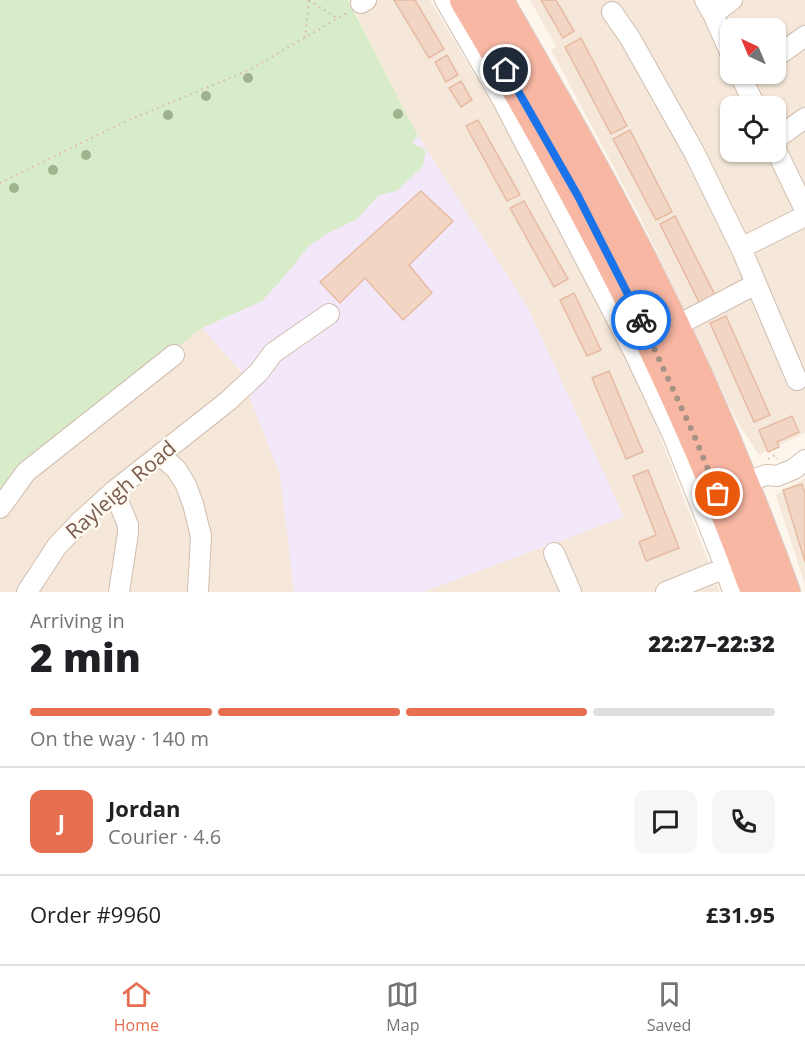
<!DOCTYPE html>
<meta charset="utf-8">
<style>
:root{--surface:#fff;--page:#f6f6f6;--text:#202124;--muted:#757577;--line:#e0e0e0;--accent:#e76f51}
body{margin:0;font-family:"Open Sans",sans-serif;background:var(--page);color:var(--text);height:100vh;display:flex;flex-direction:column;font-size:22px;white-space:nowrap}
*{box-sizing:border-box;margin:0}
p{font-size:20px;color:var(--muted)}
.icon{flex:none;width:33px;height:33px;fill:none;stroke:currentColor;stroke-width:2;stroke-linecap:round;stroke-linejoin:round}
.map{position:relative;height:592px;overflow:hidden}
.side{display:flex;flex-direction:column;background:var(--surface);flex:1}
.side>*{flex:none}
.needle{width:39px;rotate:316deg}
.fabs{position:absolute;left:720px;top:18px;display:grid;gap:12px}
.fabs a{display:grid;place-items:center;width:66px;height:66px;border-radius:12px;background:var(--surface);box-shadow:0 2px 4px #0004;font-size:30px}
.pin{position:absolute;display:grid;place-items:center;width:51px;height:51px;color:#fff;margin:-26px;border:3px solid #fff;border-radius:50%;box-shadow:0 2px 6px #0007}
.courier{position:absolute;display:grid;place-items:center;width:60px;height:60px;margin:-30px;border:4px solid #1a73e8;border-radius:50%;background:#fff;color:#222;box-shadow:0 2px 8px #0007}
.overview em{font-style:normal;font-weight:800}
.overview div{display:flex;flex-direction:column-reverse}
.overview{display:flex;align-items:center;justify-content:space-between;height:102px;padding:0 30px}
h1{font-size:39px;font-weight:800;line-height:45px}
.bar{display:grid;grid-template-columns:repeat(4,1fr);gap:9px 6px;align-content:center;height:72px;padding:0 30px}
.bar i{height:8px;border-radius:4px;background:var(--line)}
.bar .active{background:var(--accent)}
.bar p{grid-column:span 4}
.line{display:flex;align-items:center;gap:15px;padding:0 30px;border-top:2px solid var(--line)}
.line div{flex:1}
.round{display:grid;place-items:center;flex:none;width:63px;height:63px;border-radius:12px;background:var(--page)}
.menu{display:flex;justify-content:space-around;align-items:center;height:84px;border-top:2px solid var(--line);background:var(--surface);font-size:16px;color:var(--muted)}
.menu a{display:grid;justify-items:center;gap:3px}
.menu .active{color:var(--accent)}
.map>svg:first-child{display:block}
.residential{fill:#f5e8da;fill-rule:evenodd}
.education{fill:#f3e8fa}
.green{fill:#d8ecc9}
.building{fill:#f3d5c3;stroke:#e6bba3;stroke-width:1.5}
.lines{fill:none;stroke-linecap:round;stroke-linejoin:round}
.minor-casing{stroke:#d1beb0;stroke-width:22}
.highway-casing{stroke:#dad1cd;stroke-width:32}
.path{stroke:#d9b8a5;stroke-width:2;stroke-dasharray:1.5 4.5;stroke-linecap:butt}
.minor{stroke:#fff;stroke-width:20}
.highway{stroke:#f7b7a3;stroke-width:30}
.tree{fill:#a0b28e}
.done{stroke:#a89285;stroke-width:6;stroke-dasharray:0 10.8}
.route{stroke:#1a73e8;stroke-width:8}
.labels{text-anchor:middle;stroke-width:5;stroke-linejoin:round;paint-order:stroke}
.street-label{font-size:21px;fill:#7a5c4d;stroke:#fffaf3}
</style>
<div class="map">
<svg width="805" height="592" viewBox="0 0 805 592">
<rect width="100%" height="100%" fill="#fdf6ec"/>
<path class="residential" d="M349,0H430L536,178L646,400L720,592H0V496L418,137Z
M530,0H805V433L759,455L735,418L689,319L637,211L551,50L556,46ZM730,28H776V74H730ZM730,106H776V152H730Z
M805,478V585L776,495Z"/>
<path class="education" d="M418,136L528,308L624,517L423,592H294L280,475L250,398L240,383L246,377L202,328Z"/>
<path class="green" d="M0,0H348L418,136L412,143L426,150L423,166L397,191L379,195L357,219L326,234L309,246L283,278L262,301L202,328L86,419L0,496Z"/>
<path class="building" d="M394,0H415L444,49L429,58Z
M541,0H556L574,31L563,38Z
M581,38L627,126L611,134L565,47Z
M447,55L458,75L446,82L435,62Z
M461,81L472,100L461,107L449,88Z
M478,120L520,195L507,201L466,126Z
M630,130L672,212L656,220L613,139Z
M421,191L453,221L409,265L432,293L403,320L365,278L340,303L320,282Z
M524,201L568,279L554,287L510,208Z
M675,216L716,297L700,304L660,224Z
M574,293L601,350L587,356L560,300Z
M726,316L770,415L754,422L710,323Z
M609,371L643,452L626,459L592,378Z
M792,416L799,432L777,442L779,447L768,452L759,430Z
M648,470L679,548L646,561L639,542L656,535L633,476Z
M802,484L805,493V562L783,490Z"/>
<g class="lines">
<g class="minor-casing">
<path id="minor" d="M445,0L501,97L635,354L672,433L723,561L733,592
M705,0L713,14L730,52
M361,3L366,0
M612,12L630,38L694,152L741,248L797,380
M713,14L732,0
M776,57L805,36
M740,74L755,106
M776,139L805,118
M776,150L805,210
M741,248L805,216
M674,327L756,284
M160,455L176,469L186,485L193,504L201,536L198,592
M744,483L766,475L777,476L794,469L805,460
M114,491L128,525V533L119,592
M0,508L26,472L174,355
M554,553L571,592
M27,592L57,546L81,521L114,491L228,401L259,372L273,353L329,314
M666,592L725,568"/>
</g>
<g class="highway-casing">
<path id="highway" d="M465,0C579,191 680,382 756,592
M498,0C539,73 582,144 620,218C684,338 739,464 785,592"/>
</g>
<path class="path" d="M309,0L337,18
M305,38L309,0
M0,183L122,123L251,69L347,13
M768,459L775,455L777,459"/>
<use href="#minor" class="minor"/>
<use href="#highway" class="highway"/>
</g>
<g class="tree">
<circle cx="248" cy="78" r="5"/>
<circle cx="206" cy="96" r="5"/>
<circle cx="398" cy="114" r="5"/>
<circle cx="168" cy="115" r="5"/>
<circle cx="86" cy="155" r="5"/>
<circle cx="53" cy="170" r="5"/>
<circle cx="14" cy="188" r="5"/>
</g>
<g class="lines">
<path class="done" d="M641,320L694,435L718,494"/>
<path class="route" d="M506,70L578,196L641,320"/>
</g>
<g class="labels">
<g class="street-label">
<text transform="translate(121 490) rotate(-41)" y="7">Rayleigh Road</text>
</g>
</g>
</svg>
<div class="fabs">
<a><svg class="needle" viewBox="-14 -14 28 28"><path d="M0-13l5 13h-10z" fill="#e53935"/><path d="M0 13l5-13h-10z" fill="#757577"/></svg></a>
<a><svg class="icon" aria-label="locate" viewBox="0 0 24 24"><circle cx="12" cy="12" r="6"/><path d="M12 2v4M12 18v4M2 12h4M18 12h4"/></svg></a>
</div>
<div class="pin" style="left:718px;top:494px;background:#ea580c"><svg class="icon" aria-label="bag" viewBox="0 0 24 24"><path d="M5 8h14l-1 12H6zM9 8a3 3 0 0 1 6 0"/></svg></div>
<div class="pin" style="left:506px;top:70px;background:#1f2937"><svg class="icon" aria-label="home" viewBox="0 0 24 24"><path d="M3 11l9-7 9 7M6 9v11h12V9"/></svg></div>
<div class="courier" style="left:641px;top:320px"><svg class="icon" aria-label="bike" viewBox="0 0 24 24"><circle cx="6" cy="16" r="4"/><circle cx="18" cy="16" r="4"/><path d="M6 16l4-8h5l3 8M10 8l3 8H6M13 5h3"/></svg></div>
</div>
<section class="side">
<div class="overview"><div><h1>2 min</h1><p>Arriving in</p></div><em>22:27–22:32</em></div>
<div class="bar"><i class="active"></i><i class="active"></i><i class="active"></i><i></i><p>On the way · 140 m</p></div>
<div class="line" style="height:108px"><b class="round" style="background:var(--accent);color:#fff">J</b><div><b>Jordan</b><p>Courier · 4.6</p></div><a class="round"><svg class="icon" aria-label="chat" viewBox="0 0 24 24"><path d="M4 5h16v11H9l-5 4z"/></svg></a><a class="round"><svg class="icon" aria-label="phone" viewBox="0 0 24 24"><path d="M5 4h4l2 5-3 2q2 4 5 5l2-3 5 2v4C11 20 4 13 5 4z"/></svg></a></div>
<div class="line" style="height:78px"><div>Order #9960</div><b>£31.95</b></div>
</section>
<nav class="menu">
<a class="active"><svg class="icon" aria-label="home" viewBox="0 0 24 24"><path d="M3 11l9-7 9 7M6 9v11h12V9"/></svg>Home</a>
<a><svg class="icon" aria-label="map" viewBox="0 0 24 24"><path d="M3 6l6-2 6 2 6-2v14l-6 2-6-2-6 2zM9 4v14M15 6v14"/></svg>Map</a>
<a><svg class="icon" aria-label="saved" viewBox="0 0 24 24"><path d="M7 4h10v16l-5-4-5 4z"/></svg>Saved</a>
</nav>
